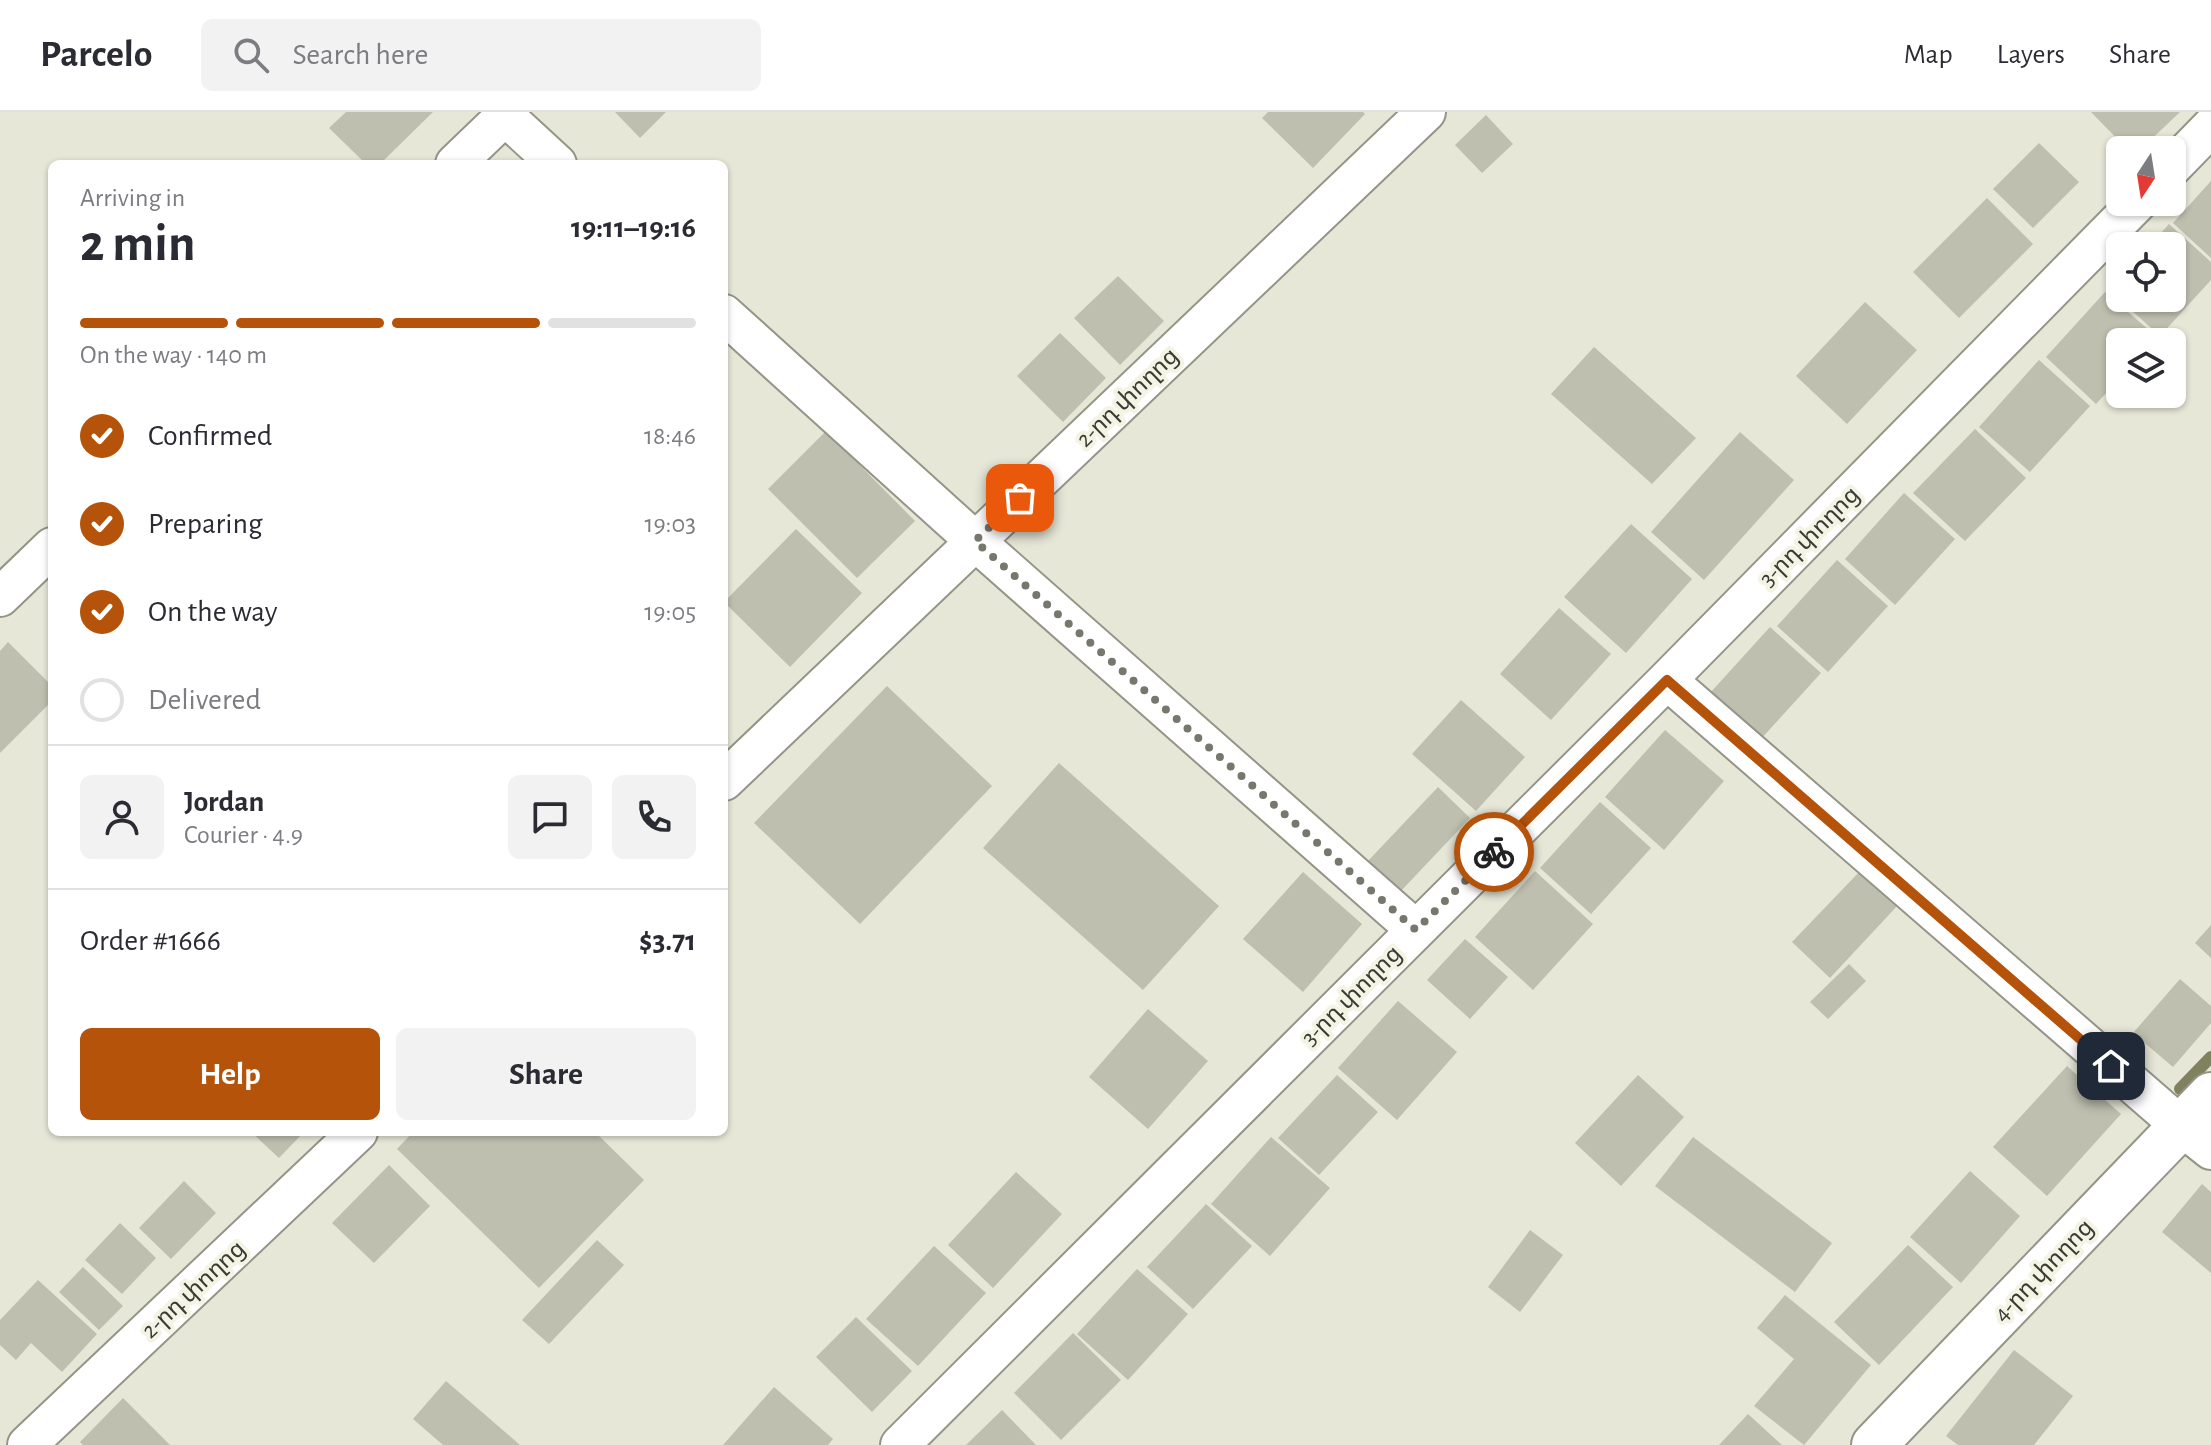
<!DOCTYPE html>
<meta charset="utf-8">
<style>
:root{--surface:#fff;--page:#f2f2f3;--text:#2b2b33;--muted:#7c7c81;--line:#e1e1e2;--accent:#b45309}
body{margin:0;font-family:"Alegreya Sans","Noto Sans Armenian",sans-serif;background:var(--page);color:var(--text);height:100vh;display:flex;flex-direction:column;font-size:30px;white-space:nowrap}
*{box-sizing:border-box;margin:0}
p{font-size:26px;color:var(--muted)}
.icon{flex:none;width:44px;height:44px;fill:none;stroke:currentColor;stroke-width:2;stroke-linecap:round;stroke-linejoin:round}
.map{position:relative;flex:1;overflow:hidden}
.details{position:absolute;left:48px;top:48px;width:680px;height:976px;display:flex;flex-direction:column;background:var(--surface);border-radius:12px;box-shadow:0 2px 6px #0004}
.details>*{flex:none}
.needle{width:52px;rotate:192deg}
.fabs{position:absolute;left:2106px;top:24px;display:grid;gap:16px}
.fabs a{display:grid;place-items:center;width:80px;height:80px;border-radius:12px;background:var(--surface);box-shadow:0 2px 6px #0004;font-size:40px}
.pin{position:absolute;display:grid;place-items:center;width:68px;height:68px;color:#fff;margin:-34px;border-radius:16px;box-shadow:0 4px 12px #0006}
.courier{position:absolute;display:grid;place-items:center;width:80px;height:80px;margin:-40px;border:6px solid #b45309;border-radius:50%;background:#fff;color:#222;box-shadow:0 2px 10px #0007}
.headline em{font-style:normal;font-weight:600}
.headline div{display:flex;flex-direction:column-reverse}
.headline{display:flex;align-items:center;justify-content:space-between;height:136px;padding:0 32px}
h1{font-size:52px;font-weight:600;line-height:60px}
.bar{display:grid;grid-template-columns:repeat(4,1fr);gap:12px 8px;align-content:center;height:96px;padding:0 32px}
.bar i{height:10px;border-radius:6px;background:var(--line)}
.bar .selected{background:var(--accent)}
.bar p{grid-column:span 4}
.line{display:flex;align-items:center;gap:20px;padding:0 32px;border-top:2px solid var(--line)}
.line div{flex:1}
.round{display:grid;place-items:center;flex:none;width:84px;height:84px;border-radius:12px;background:var(--page)}
ol{padding:0 32px;list-style:none}
li{display:flex;align-items:center;gap:24px;height:88px}
li p{margin-inline-start:auto}
li .icon{padding:8px;border-radius:50%;background:var(--accent);color:#fff;stroke-width:4}
li:last-child{color:var(--muted)}
li i{width:44px;height:44px;border:4px solid var(--line);border-radius:50%}
.primary-button{display:flex;gap:16px;margin-top:auto;padding:16px 32px}
.primary-button a{flex:1;height:92px;border-radius:12px;background:var(--accent);color:#fff;font-size:32px;font-weight:600;line-height:92px;text-align:center}
.primary-button a+a{background:var(--page);color:var(--text)}
header{display:flex;align-items:center;gap:48px;box-sizing:border-box;height:112px;padding:0 40px;background:var(--surface);border-bottom:2px solid var(--line)}
header strong{font-size:38px}
nav{display:flex;gap:44px;margin-inline-start:auto;font-size:28px}
.search{width:560px;height:72px;background:var(--page);display:flex;align-items:center;gap:20px;box-sizing:border-box;padding:0 28px;border-radius:12px;color:var(--muted);font-size:30px}
.map>svg:first-child{display:block}
.lines{fill:none;stroke-linecap:round;stroke-linejoin:round}
.stream{stroke:#7f815f;stroke-width:12}
.building{fill:#bebfaf}
.street-casing{stroke:#949586;stroke-width:42}
.secondary-casing{stroke:#949586;stroke-width:48}
.street{stroke:#fff;stroke-width:38}
.secondary{stroke:#fff;stroke-width:44}
.done{stroke:#77776e;stroke-width:8;stroke-dasharray:0 14.4}
.route{stroke:#b45309;stroke-width:10}
.labels{text-anchor:middle;stroke-width:8;stroke-linejoin:round;paint-order:stroke}
.street-label{font-size:24px;fill:#3b3b35;stroke:#f3f4e4}
</style>
<header>
<strong>Parcelo</strong>
<div class="search"><svg class="icon" aria-label="search" viewBox="0 0 24 24"><circle cx="10" cy="10" r="6"/><path d="M15 15l6 6"/></svg>Search here</div>
<nav><a>Map</a><a>Layers</a><a>Share</a></nav>
</header>
<div class="map">
<svg width="2211" height="1333" viewBox="0 0 2211 1333">
<rect width="100%" height="100%" fill="#e6e7d7"/>
<g class="lines">
<path class="stream" d="M2180,977L2211,945"/>
</g>
<path class="building" d="M346,0H433L380,52H366L329,16Z
M615,0H666L640,26Z
M1268,0H1363L1365,2L1313,56L1262,6Z
M2091,0H2180L2140,38H2128Z
M1486,3L1513,32L1482,61L1455,33Z
M2039,31L2079,70L2033,116L1993,77Z
M2211,69V146L2173,111Z
M1987,86L2033,132L1959,206L1913,160Z
M2169,112L2211,150V168L2160,224L2109,178L2120,166V186H2172V134H2149Z
M1118,164L1164,209L1120,253L1074,206Z
M2105,180L2157,225L2152,230H2120V266L2096,292L2046,245Z
M1865,190L1917,238L1847,312L1796,264Z
M1060,221L1106,266L1063,310L1017,264Z
M1594,235L1696,326L1652,372L1551,282Z
M2039,248L2090,294L2030,360L1979,315Z
M1975,317L2026,366L1965,429L1913,381Z
M826,319L915,409L857,466L768,377Z
M1740,320L1794,368L1704,468L1651,420Z
M1904,381L1955,427L1895,493L1845,447Z
M1631,412L1692,467L1626,541L1564,485Z
M796,417L862,481L790,555L724,490Z
M1837,448L1888,494L1828,560L1777,514Z
M1559,496L1611,542L1551,608L1500,562Z
M1770,515L1821,561L1761,627L1710,581Z
M8,530L52,574V589L0,641V539Z
M887,574L992,674L860,812L754,711Z
M1461,588L1525,645L1476,699L1412,642Z
M1665,618L1724,669L1664,738L1605,685Z
M1059,651L1219,794L1143,878L983,736Z
M1438,675L1470,706L1400,780L1368,749Z
M1600,690L1651,736L1591,802L1540,756Z
M1862,757L1899,792L1830,866L1792,830Z
M1535,759L1593,812L1533,878L1475,825Z
M1303,760L1362,812L1303,880L1243,827Z
M2211,813V846L2195,831Z
M1465,827L1508,865L1470,907L1427,868Z
M1849,852L1866,869L1828,907L1810,890Z
M2180,867L2211,894V911L2173,955L2133,921Z
M1398,889L1457,940L1397,1008L1338,956Z
M1148,897L1208,949L1148,1017L1089,965Z
M2067,954L2121,1002L2047,1084L1993,1035Z
M1337,963L1378,1000L1319,1063L1278,1026Z
M1638,963L1684,1005L1621,1074L1575,1031Z
M251,1020H304L279,1046Z
M413,1020H595L644,1068L539,1176L397,1037Z
M1271,1025L1330,1076L1270,1144L1211,1092Z
M1693,1025L1832,1131L1795,1180L1655,1074Z
M389,1053L430,1094L374,1151L332,1111Z
M1970,1059L2020,1104L1961,1171L1910,1125Z
M1016,1060L1062,1102L993,1176L948,1133Z
M184,1069L216,1101L171,1147L139,1116Z
M2202,1072L2211,1080V1161L2162,1120Z
M1206,1092L1252,1134L1193,1197L1147,1155Z
M120,1111L156,1146L122,1182L85,1148Z
M1530,1118L1563,1143L1520,1200L1488,1175Z
M597,1128L624,1153L549,1232L522,1208Z
M1908,1133L1953,1175L1879,1253L1834,1210Z
M934,1134L986,1181L918,1254L866,1207Z
M83,1155L123,1194L99,1218L59,1180Z
M1137,1157L1188,1202L1128,1268L1077,1222Z
M38,1168L97,1222L62,1260L31,1231L16,1248L0,1233V1208Z
M1785,1183L1871,1253L1804,1333L1754,1294L1794,1247L1757,1216Z
M856,1205L912,1259L872,1300L816,1245Z
M1073,1221L1121,1268L1061,1328L1014,1281Z
M2014,1238L2073,1284L2034,1333H1958L1946,1324Z
M446,1269L520,1333H443L413,1307Z
M774,1275L833,1327L828,1333H723Z
M123,1286L170,1333H83L80,1330Z
M1002,1298L1036,1333H966Z
M1748,1302L1782,1333H1719Z"/>
<g class="lines">
<g class="street-casing">
<path id="street" d="M505,4L557,52
M455,52L509,0
M2172,55L2211,15
M724,202L975,429L1416,818
M0,485L52,435
M1667,568L2181,1014L2211,1038
M724,669L1426,0
M27,1333L358,1020
M900,1333L1667,568L2138,90"/>
</g>
<g class="secondary-casing">
<path id="secondary" d="M1874,1333L2211,983"/>
</g>
<use href="#street" class="street"/>
<use href="#secondary" class="secondary"/>
</g>
<g class="lines">
<path class="done" d="M1020,386L975,429L1416,818L1494,740"/>
<path class="route" d="M1494,740L1667,568L2111,954"/>
</g>
<g class="labels">
<g class="street-label">
<text transform="translate(1127 285) rotate(-44)" y="8">2-րդ փողոց</text>
<text transform="translate(1809 424) rotate(-45)" y="8">3-րդ փողոց</text>
<text transform="translate(1351 883) rotate(-45)" y="8">3-րդ փողոց</text>
<text transform="translate(2043 1158) rotate(-46)" y="8">4-րդ փողոց</text>
<text transform="translate(193 1177) rotate(-43)" y="8">2-րդ փողոց</text>
</g>
</g>
</svg>
<div class="fabs">
<a><svg class="needle" viewBox="-14 -14 28 28"><path d="M0-13l5 13h-10z" fill="#e53935"/><path d="M0 13l5-13h-10z" fill="#7c7c81"/></svg></a>
<a><svg class="icon" aria-label="locate" viewBox="0 0 24 24"><circle cx="12" cy="12" r="6"/><path d="M12 2v4M12 18v4M2 12h4M18 12h4"/></svg></a>
<a><svg class="icon" aria-label="layers" viewBox="0 0 24 24"><path d="M12 4l9 5-9 5-9-5zM3 14l9 5 9-5"/></svg></a>
</div>
<div class="pin" style="left:1020px;top:386px;background:#ea580c"><svg class="icon" aria-label="bag" viewBox="0 0 24 24"><path d="M5 8h14l-1 12H6zM9 8a3 3 0 0 1 6 0"/></svg></div>
<div class="pin" style="left:2111px;top:954px;background:#1f2937"><svg class="icon" aria-label="home" viewBox="0 0 24 24"><path d="M3 11l9-7 9 7M6 9v11h12V9"/></svg></div>
<div class="courier" style="left:1494px;top:740px"><svg class="icon" aria-label="bike" viewBox="0 0 24 24"><circle cx="6" cy="16" r="4"/><circle cx="18" cy="16" r="4"/><path d="M6 16l4-8h5l3 8M10 8l3 8H6M13 5h3"/></svg></div>
<section class="details">
<div class="headline"><div><h1>2 min</h1><p>Arriving in</p></div><em>19:11–19:16</em></div>
<div class="bar"><i class="selected"></i><i class="selected"></i><i class="selected"></i><i></i><p>On the way · 140 m</p></div>
<ol>
<li><svg class="icon" aria-label="check" viewBox="0 0 24 24"><path d="M5 12l5 5 9-10"/></svg>Confirmed<p>18:46</p></li>
<li><svg class="icon" aria-label="check" viewBox="0 0 24 24"><path d="M5 12l5 5 9-10"/></svg>Preparing<p>19:03</p></li>
<li><svg class="icon" aria-label="check" viewBox="0 0 24 24"><path d="M5 12l5 5 9-10"/></svg>On the way<p>19:05</p></li>
<li><i></i>Delivered</li>
</ol>
<div class="line" style="height:144px"><a class="round"><svg class="icon" aria-label="person" viewBox="0 0 24 24"><circle cx="12" cy="8" r="4"/><path d="M4 21q1-7 8-7t8 7"/></svg></a><div><b>Jordan</b><p>Courier · 4.9</p></div><a class="round"><svg class="icon" aria-label="chat" viewBox="0 0 24 24"><path d="M4 5h16v11H9l-5 4z"/></svg></a><a class="round"><svg class="icon" aria-label="phone" viewBox="0 0 24 24"><path d="M5 4h4l2 5-3 2q2 4 5 5l2-3 5 2v4C11 20 4 13 5 4z"/></svg></a></div>
<div class="line" style="height:104px"><div>Order #1666</div><b>$3.71</b></div>
<div class="primary-button"><a>Help</a><a>Share</a></div>
</section>
</div>
